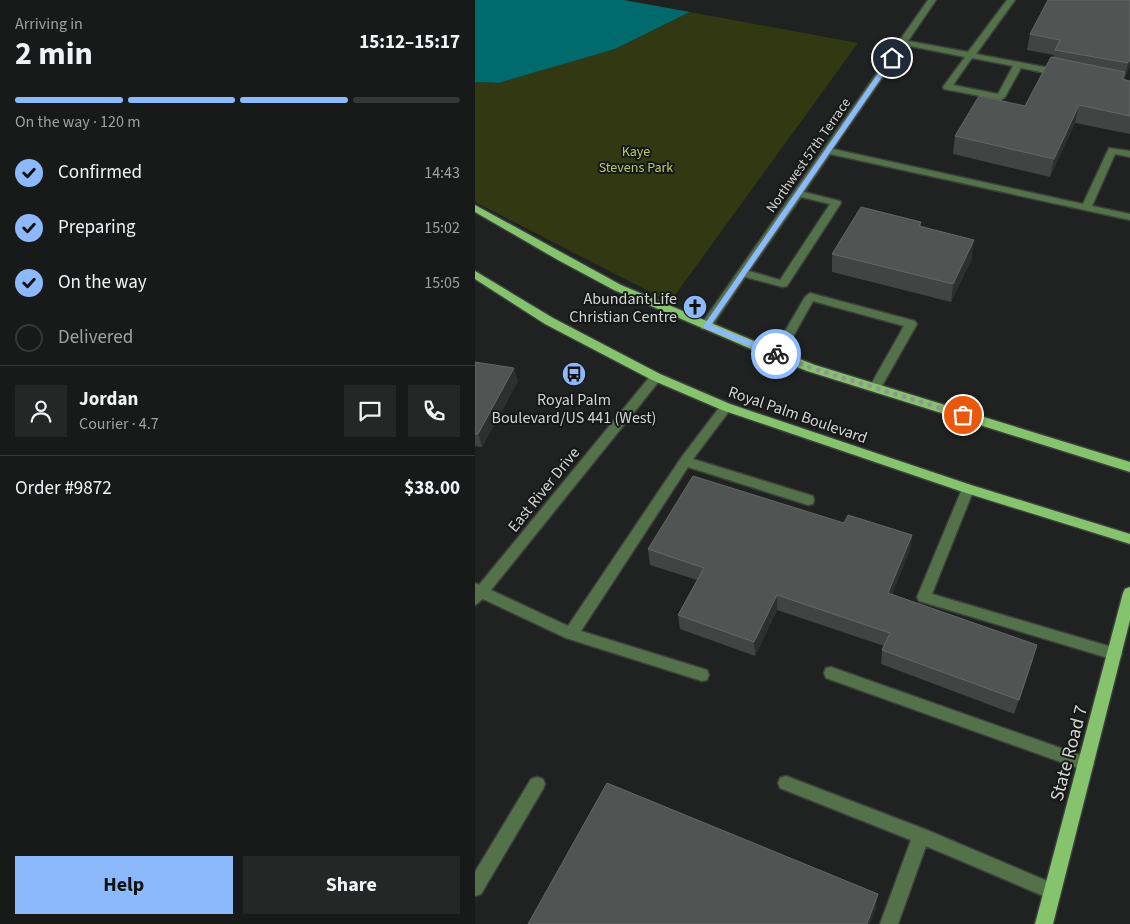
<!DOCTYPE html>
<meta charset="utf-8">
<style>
:root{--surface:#171a18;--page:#242725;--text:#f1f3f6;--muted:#9ea1a2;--line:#363837;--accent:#8cb9fc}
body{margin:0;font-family:"Source Sans 3",sans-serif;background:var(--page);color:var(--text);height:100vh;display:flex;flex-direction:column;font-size:19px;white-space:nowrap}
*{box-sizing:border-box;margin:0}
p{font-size:16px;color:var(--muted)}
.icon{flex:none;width:28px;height:28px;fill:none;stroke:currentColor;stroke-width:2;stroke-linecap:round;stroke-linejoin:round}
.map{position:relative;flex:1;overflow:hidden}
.panel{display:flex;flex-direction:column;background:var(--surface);width:475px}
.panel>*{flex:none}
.pin{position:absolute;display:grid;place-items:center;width:42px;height:42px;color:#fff;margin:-21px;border:2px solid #fff;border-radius:50%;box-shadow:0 1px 5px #0007}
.courier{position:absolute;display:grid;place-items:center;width:50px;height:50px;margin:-25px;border:4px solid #8cb9fc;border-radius:50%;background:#fff;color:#222;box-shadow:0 1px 6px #0007}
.headline em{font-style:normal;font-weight:700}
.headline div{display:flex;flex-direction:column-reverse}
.headline{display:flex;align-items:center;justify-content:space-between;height:85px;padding:0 15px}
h1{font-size:32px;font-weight:700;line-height:38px}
.bar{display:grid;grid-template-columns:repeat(4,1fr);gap:8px 5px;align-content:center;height:60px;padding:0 15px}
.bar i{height:6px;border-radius:4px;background:var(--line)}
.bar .active{background:var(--accent)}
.bar p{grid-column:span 4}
.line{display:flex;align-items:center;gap:12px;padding:0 15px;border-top:1px solid var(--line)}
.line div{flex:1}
.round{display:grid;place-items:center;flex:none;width:52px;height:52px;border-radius:0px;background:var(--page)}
ol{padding:0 15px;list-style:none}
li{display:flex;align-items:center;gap:15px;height:55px}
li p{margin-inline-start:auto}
li .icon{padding:5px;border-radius:50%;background:var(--accent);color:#111;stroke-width:4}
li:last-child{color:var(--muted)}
li i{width:28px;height:28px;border:2px solid var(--line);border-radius:50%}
.cta{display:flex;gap:10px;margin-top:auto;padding:10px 15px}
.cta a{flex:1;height:58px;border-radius:0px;background:var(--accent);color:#111;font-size:20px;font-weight:700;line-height:58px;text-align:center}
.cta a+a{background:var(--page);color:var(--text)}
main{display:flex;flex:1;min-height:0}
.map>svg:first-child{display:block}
.green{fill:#323912}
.water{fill:#016a6c}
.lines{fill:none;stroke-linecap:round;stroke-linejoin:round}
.minor-casing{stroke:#3c3f3d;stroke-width:3}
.major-casing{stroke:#3c3f3d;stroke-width:3}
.minor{fill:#547249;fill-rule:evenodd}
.major{fill:#85c46c;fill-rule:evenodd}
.wall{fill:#404443}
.shaded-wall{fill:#2c302e}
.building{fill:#505452;stroke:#646866}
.route{fill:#8cb9fc}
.done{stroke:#949694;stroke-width:5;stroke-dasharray:0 9}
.labels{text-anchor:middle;stroke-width:4;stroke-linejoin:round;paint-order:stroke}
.far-park-label{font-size:14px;fill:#b9ca63;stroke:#161817}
.far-street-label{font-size:14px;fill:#d3d5d3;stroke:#161817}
.poi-label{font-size:16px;fill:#d3d5d3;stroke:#161817;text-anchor:end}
.street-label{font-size:16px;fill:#d3d5d3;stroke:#161817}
.near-street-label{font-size:19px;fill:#d3d5d3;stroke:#161817}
</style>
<main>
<section class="panel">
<div class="headline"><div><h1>2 min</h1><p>Arriving in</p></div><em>15:12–15:17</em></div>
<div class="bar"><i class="active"></i><i class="active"></i><i class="active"></i><i></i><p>On the way · 120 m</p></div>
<ol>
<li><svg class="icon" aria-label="check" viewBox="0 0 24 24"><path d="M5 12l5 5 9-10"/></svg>Confirmed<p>14:43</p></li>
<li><svg class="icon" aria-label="check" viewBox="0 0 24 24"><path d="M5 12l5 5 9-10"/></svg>Preparing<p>15:02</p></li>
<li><svg class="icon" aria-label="check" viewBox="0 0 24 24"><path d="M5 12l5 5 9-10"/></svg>On the way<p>15:05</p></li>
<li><i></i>Delivered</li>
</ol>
<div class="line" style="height:90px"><a class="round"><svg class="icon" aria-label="person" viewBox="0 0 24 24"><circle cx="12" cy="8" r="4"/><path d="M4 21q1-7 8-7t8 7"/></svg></a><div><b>Jordan</b><p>Courier · 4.7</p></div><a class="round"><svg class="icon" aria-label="chat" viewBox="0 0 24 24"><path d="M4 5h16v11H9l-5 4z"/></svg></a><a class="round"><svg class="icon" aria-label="phone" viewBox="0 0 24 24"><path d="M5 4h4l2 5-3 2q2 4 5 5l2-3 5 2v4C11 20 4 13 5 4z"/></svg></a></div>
<div class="line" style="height:65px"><div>Order #9872</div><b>$38.00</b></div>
<div class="cta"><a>Help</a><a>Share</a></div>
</section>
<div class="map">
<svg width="655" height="924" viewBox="0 0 655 924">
<rect width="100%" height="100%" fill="#1f2220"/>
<path class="green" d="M215,12L383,43L195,302L0,202V82L24,83L140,49Z"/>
<path class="water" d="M0,0H149L215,12L140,49L24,83L0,82Z"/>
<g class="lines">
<g class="minor-casing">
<path id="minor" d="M453,0H461L433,41L493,52L532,0H540L501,54L585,70L589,73L585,76L546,68L530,97L526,100L469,89L468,87L490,57L430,45L358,149L608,204L634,148L655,151V157L640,154L617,206L655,214V220L355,154L329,192L365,201L366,203L312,286L308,287L270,277L235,329H227L225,326L227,323ZM497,58L538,66L523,94L478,85ZM326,197L355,204L305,280L274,271Z
M335,293L440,321L442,324L404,391L400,392L394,388L429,326L338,301L306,358H298L296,355L330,297Z
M181,373L187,377L185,380L16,590L93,626L206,458L247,404H255L257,407L255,410L218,459L338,496L339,500L338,504L333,505L213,467L106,631L232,670L234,675L232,680L227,681L91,638L8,599L0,605V583L4,585L177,374Z
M493,484L498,486L499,489L457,594L640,648L645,650L647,654L645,658L640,660L444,601L442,597L487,489L488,486Z
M356,667L611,757L616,759L619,764L616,769L611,771L351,678L349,673L351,668Z
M311,776L452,830L584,886L586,892L584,898L578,900L451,846L423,924H405L436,840L305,788L303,783L305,778Z
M62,777L68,779L70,784L68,789L6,894L0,896V872L56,779Z"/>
</g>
<g class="major-casing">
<path id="major" d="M0,205L146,285L284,343L340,365L655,462V472L332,371L276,349L139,290L83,260L0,212Z
M0,271L78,318L185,374L255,404L496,485L655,534V544L488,492L247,410L177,380L70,324L0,279Z
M655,587V620L578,924H560L648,593L650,589Z"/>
</g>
<use href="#minor" class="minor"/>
<use href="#major" class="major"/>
</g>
<path class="wall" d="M655,0V66L649,80L655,81V134L600,123L575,177L478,154L480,136L550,106L578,57L579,55L552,50L555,34Z
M446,222V227L497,258L476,302L357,272V254Z
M0,362L43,381L7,447L0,446Z
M369,523L437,535L435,550L417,594L558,660L539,714L406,664L407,650L409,646L302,610L280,656L205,629L203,615L222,580L175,565L173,549Z"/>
<path class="shaded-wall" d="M655,59V66L649,80L653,63Z
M604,105L600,123L575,177L579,159Z
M499,240L497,258L476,302L478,284Z
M39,368L43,381L7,447L3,434Z
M437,535L435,550L412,608L413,593Z
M302,595V610L280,656L279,642Z
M562,645L558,660L539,714L544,700Z
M403,894L401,909L395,924H392Z"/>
<path class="building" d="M573,0H655V59L653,63L580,50L585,40L555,34Z
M576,57L650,72L647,79L655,81V116L604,105L579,159L480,136L504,96L550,106Z
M386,207L446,222L444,226L499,240L478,284L357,254Z
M0,362L39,368L3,434H0Z
M218,476L369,523L373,515L437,535L413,593L562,645L544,700L407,650L415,633L302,595L279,642L203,615L229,568L173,549Z
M132,783L403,894L392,924H53Z"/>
<path class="route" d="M415,56L420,58L236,325L304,352V356H299L229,328V325Z"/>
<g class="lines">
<path class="done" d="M301,354L336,368L488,415"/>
</g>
<defs>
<g id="church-disc" transform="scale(1.25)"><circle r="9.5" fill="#8cb9fc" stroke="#161817"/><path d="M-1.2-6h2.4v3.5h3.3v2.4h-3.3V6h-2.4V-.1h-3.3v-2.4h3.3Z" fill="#111"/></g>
<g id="bus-disc" transform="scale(1.25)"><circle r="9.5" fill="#8cb9fc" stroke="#161817"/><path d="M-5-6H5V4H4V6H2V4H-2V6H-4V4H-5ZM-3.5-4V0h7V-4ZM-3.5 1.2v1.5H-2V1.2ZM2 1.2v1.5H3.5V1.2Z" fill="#111"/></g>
</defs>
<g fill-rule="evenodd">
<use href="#church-disc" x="220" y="307"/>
<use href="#bus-disc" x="99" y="374"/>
</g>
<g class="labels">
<g class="far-park-label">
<text x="161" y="156">Kaye<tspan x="161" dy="16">Stevens Park</tspan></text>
</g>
<g class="far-street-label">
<text transform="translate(333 155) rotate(-55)" y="5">Northwest 57th Terrace</text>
</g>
<g class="poi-label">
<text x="202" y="304">Abundant Life<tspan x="202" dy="18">Christian Centre</tspan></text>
<text x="99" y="405" text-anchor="middle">Royal Palm<tspan x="99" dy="18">Boulevard/US 441 (West)</tspan></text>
</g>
<g class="street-label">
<text transform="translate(323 414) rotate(19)" y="6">Royal Palm Boulevard</text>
<text transform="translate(68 489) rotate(-51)" y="6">East River Drive</text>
</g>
<g class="near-street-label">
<text transform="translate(593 753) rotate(-75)" y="7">State Road 7</text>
</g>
</g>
</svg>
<div class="pin" style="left:488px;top:415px;background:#ea580c"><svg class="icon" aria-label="bag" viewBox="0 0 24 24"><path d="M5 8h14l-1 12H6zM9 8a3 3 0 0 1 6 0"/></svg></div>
<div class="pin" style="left:417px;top:58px;background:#1f2937"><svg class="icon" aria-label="home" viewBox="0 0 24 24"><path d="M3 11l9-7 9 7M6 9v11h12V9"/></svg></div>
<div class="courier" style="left:301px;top:354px"><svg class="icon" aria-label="bike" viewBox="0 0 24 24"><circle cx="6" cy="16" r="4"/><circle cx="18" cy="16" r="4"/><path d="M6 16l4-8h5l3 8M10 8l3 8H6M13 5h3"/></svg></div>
</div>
</main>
